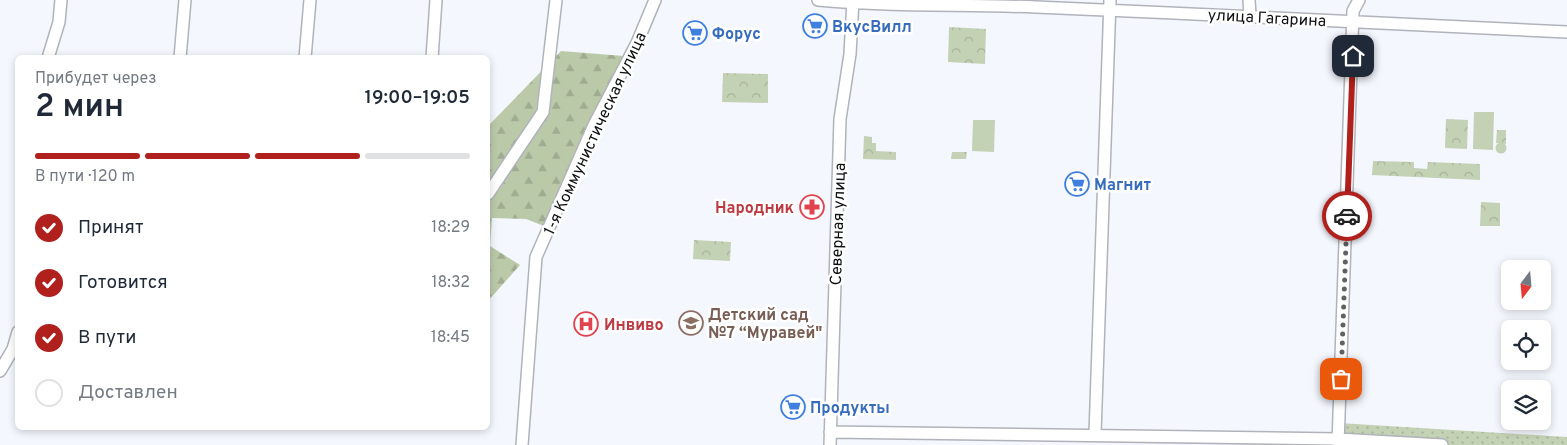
<!DOCTYPE html>
<html lang="ru">
<meta charset="utf-8">
<style>
:root{--surface:#fff;--page:#f2f2f3;--text:#1f2937;--muted:#747a83;--line:#e0e1e3;--accent:#b0201d}
body{margin:0;font-family:Overpass,sans-serif;background:var(--page);color:var(--text);height:100vh;display:flex;flex-direction:column;font-size:19px;white-space:nowrap}
*{box-sizing:border-box;margin:0}
p{font-size:16px;color:var(--muted)}
.icon{flex:none;width:28px;height:28px;fill:none;stroke:currentColor;stroke-width:2;stroke-linecap:round;stroke-linejoin:round}
.map{position:relative;flex:1;overflow:hidden}
.panel{position:absolute;left:15px;top:55px;width:475px;height:375px;display:flex;flex-direction:column;background:var(--surface);border-radius:8px;box-shadow:0 2px 8px #0003}
.panel>*{flex:none}
.needle{width:32px;rotate:196deg}
.fabs{position:absolute;left:1501px;top:260px;display:grid;gap:10px}
.fabs a{display:grid;place-items:center;width:50px;height:50px;border-radius:8px;background:var(--surface);box-shadow:0 2px 8px #0003;font-size:25px}
.pin{position:absolute;display:grid;place-items:center;width:42px;height:42px;color:#fff;margin:-21px;border-radius:10px;box-shadow:0 2px 8px #0006}
.courier{position:absolute;display:grid;place-items:center;width:50px;height:50px;margin:-25px;border:4px solid #b0201d;border-radius:50%;background:#fff;color:#222;box-shadow:0 1px 6px #0007}
.summary em{font-style:normal;font-weight:600}
.summary div{display:flex;flex-direction:column-reverse}
.summary{display:flex;align-items:center;justify-content:space-between;height:85px;padding:0 20px}
h1{font-size:32px;font-weight:600;line-height:38px}
.bar{display:grid;grid-template-columns:repeat(4,1fr);gap:8px 5px;align-content:center;height:60px;padding:0 20px}
.bar i{height:6px;border-radius:4px;background:var(--line)}
.bar .active{background:var(--accent)}
.bar p{grid-column:span 4}
ol{padding:0 20px;list-style:none}
li{display:flex;align-items:center;gap:15px;height:55px}
li p{margin-inline-start:auto}
li .icon{padding:5px;border-radius:50%;background:var(--accent);color:#fff;stroke-width:4}
li:last-child{color:var(--muted)}
li i{width:28px;height:28px;border:2px solid var(--line);border-radius:50%}
.map>svg:first-child{display:block}
.forest{fill:url(#forest-firs)}
.park{fill:url(#park-crowns)}
.garden{fill:url(#garden-dots)}
.pitch{fill:#c3d1b4}
.lines{fill:none;stroke-linecap:round;stroke-linejoin:round}
.minor-casing{stroke:#b1b3bb;stroke-width:14}
.minor{stroke:#fff;stroke-width:11}
.done{stroke:#606165;stroke-width:5;stroke-dasharray:0 9}
.route{stroke:#b0201d;stroke-width:6}
.labels{text-anchor:middle;stroke-width:5;stroke-linejoin:round;paint-order:stroke}
.street-label{font-size:16px;fill:#0f1012;stroke:#fff}
.shop-label{font-size:16px;font-weight:bold;fill:#366cbe;stroke:#fff;text-anchor:start}
.health-label{font-size:16px;font-weight:bold;fill:#be3a42;stroke:#fff;text-anchor:end}
.education-label{font-size:16px;font-weight:bold;fill:#785e54;stroke:#fff;text-anchor:start}
</style>
<div class="map">
<svg width="1567" height="445" viewBox="0 0 1567 445">
<defs>
<pattern id="forest-firs" width="22" height="20" patternUnits="userSpaceOnUse" patternTransform="scale(1.25)"><rect width="22" height="20" fill="#bacaa9"/><path d="M5 1l3.5 6h-7zM16 11l3.5 6h-7z" fill="#9fac90"/></pattern>
<pattern id="park-crowns" width="20" height="18" patternUnits="userSpaceOnUse" patternTransform="scale(1.25)"><rect width="20" height="18" fill="#c3d1b4"/><path d="M2 6a3 3 0 1 1 6 0M12 15a3 3 0 1 1 6 0" fill="none" stroke="#a6b29a"/></pattern>
<pattern id="garden-dots" width="8" height="8" patternUnits="userSpaceOnUse" patternTransform="scale(1.25)"><rect width="8" height="8" fill="#c3d1b4"/><path d="M2 2h.1M6 6h.1" fill="none" stroke="#a6b29a" stroke-width="1.8" stroke-linecap="round"/></pattern>
</defs>
<rect width="100%" height="100%" fill="#f5f7fe"/>
<path class="forest" d="M561,51L624,56L544,226L526,219L492,218L490,246L520,265L488,301V126Z"/>
<path class="park" d="M949,27L986,29L985,64L948,62Z
M723,73L768,74V103L722,102Z
M1446,119L1468,120L1467,149L1445,148Z
M1497,130H1506V144L1496,143Z
M864,136L872,137V143H876V151L896,152V160L863,159Z
M952,152H967L966,159H951Z
M1373,161L1414,162V168L1427,169L1428,162L1480,164V180L1372,175Z
M1481,202L1500,203V226H1480Z
M694,240L731,242L730,261L693,259Z"/>
<path class="garden" d="M1339,423L1567,437V445H1338Z"/>
<path class="pitch" d="M1474,112H1494L1493,150L1473,149Z
M973,120H995L994,152L972,151Z
M1495.5 148a5.5 5.5 0 1 1 11 0a5.5 5.5 0 1 1-11 0Z"/>
<g class="lines">
<g class="minor-casing">
<path id="minor" d="M818,0C890,7 963,4 1036,7C1213,15 1390,22 1567,32
M1249,0L1250,16
M48,58L59,22L61,0
M180,58L185,0
M305,58L310,0
M432,58L436,0
M488,194L543,112L556,0
M0,371L13,349L18,332
M830,432L1338,439L1442,445
M1095,434L1110,0
M1338,444L1353,11L1359,0
M522,445L536,257L594,125L637,43L655,0
M830,445L840,119L850,54L853,0"/>
</g>
<use href="#minor" class="minor"/>
</g>
<g class="lines">
<path class="done" d="M1341,379L1347,216"/>
<path class="route" d="M1347,216L1353,56"/>
</g>
<defs>
<g id="supermarket-ring" transform="scale(1.25)"><circle r="9.5" fill="#fff" stroke="#3f7fe0" stroke-width="1.5"/><path d="M-6-5.5h2.5l.6 2H6L4.5 2H-2.5L-4.4-4H-6ZM-1.5 3.2a1.3 1.3 0 1 0 .1 0ZM3 3.2a1.3 1.3 0 1 0 .1 0Z" fill="#3f7fe0"/></g>
<g id="pharmacy-ring" transform="scale(1.25)"><circle r="9.5" fill="#fff" stroke="#e0444e" stroke-width="1.5"/><path d="M-2-6h4v4h4v4h-4v4h-4v-4h-4v-4h4Z" fill="#e0444e"/></g>
<g id="school-ring" transform="scale(1.25)"><circle r="9.5" fill="#fff" stroke="#8d6e63" stroke-width="1.5"/><path d="M0-5L7-2L0 1L-7-2ZM-4 1L0 2.5L4 1V4Q0 6-4 4Z" fill="#8d6e63"/></g>
<g id="hospital-ring" transform="scale(1.25)"><circle r="9.5" fill="#fff" stroke="#e0444e" stroke-width="1.5"/><path d="M-5-5h3v3.5h4V-5h3V5h-3V1.5h-4V5h-3Z" fill="#e0444e"/></g>
</defs>
<g fill-rule="evenodd">
<use href="#supermarket-ring" x="815" y="26"/>
<use href="#supermarket-ring" x="695" y="33"/>
<use href="#supermarket-ring" x="1077" y="184"/>
<use href="#pharmacy-ring" x="812" y="207"/>
<use href="#school-ring" x="691" y="323"/>
<use href="#hospital-ring" x="586" y="324"/>
<use href="#supermarket-ring" x="793" y="407"/>
</g>
<g class="labels">
<g class="street-label">
<text transform="translate(1267 17) rotate(3)" y="6">улица Гагарина</text>
<text transform="translate(594 133) rotate(-65)" y="6">1-я Коммунистическая улица</text>
<text transform="translate(837 224) rotate(-88)" y="6">Северная улица</text>
</g>
<g class="shop-label">
<text x="832" y="32">ВкусВилл</text>
<text x="712" y="39">Форус</text>
<text x="1094" y="190">Магнит</text>
<text x="810" y="413">Продукты</text>
</g>
<g class="health-label">
<text x="794" y="213">Народник</text>
<text x="604" y="330" text-anchor="start">Инвиво</text>
</g>
<g class="education-label">
<text x="708" y="320">Детский сад<tspan x="708" dy="18">№7 “Муравей"</tspan></text>
</g>
</g>
</svg>
<div class="fabs">
<a><svg class="needle" viewBox="-14 -14 28 28"><path d="M0-13l5 13h-10z" fill="#e53935"/><path d="M0 13l5-13h-10z" fill="#747a83"/></svg></a>
<a><svg class="icon" aria-label="locate" viewBox="0 0 24 24"><circle cx="12" cy="12" r="6"/><path d="M12 2v4M12 18v4M2 12h4M18 12h4"/></svg></a>
<a><svg class="icon" aria-label="layers" viewBox="0 0 24 24"><path d="M12 4l9 5-9 5-9-5zM3 14l9 5 9-5"/></svg></a>
</div>
<div class="pin" style="left:1341px;top:379px;background:#ea580c"><svg class="icon" aria-label="bag" viewBox="0 0 24 24"><path d="M5 8h14l-1 12H6zM9 8a3 3 0 0 1 6 0"/></svg></div>
<div class="pin" style="left:1353px;top:56px;background:#1f2937"><svg class="icon" aria-label="home" viewBox="0 0 24 24"><path d="M3 11l9-7 9 7M6 9v11h12V9"/></svg></div>
<div class="courier" style="left:1347px;top:216px"><svg class="icon" aria-label="car" viewBox="0 0 24 24"><path d="M5 17H2v-5l4-1 3-4h7l3 4 3 1v5h-3M9 17h6M6 11h13"/><circle cx="7" cy="17" r="2"/><circle cx="17" cy="17" r="2"/></svg></div>
<section class="panel">
<div class="summary"><div><h1>2 мин</h1><p>Прибудет через</p></div><em>19:00–19:05</em></div>
<div class="bar"><i class="active"></i><i class="active"></i><i class="active"></i><i></i><p>В пути · 120 m</p></div>
<ol>
<li><svg class="icon" aria-label="check" viewBox="0 0 24 24"><path d="M5 12l5 5 9-10"/></svg>Принят<p>18:29</p></li>
<li><svg class="icon" aria-label="check" viewBox="0 0 24 24"><path d="M5 12l5 5 9-10"/></svg>Готовится<p>18:32</p></li>
<li><svg class="icon" aria-label="check" viewBox="0 0 24 24"><path d="M5 12l5 5 9-10"/></svg>В пути<p>18:45</p></li>
<li><i></i>Доставлен</li>
</ol>
</section>
</div>
